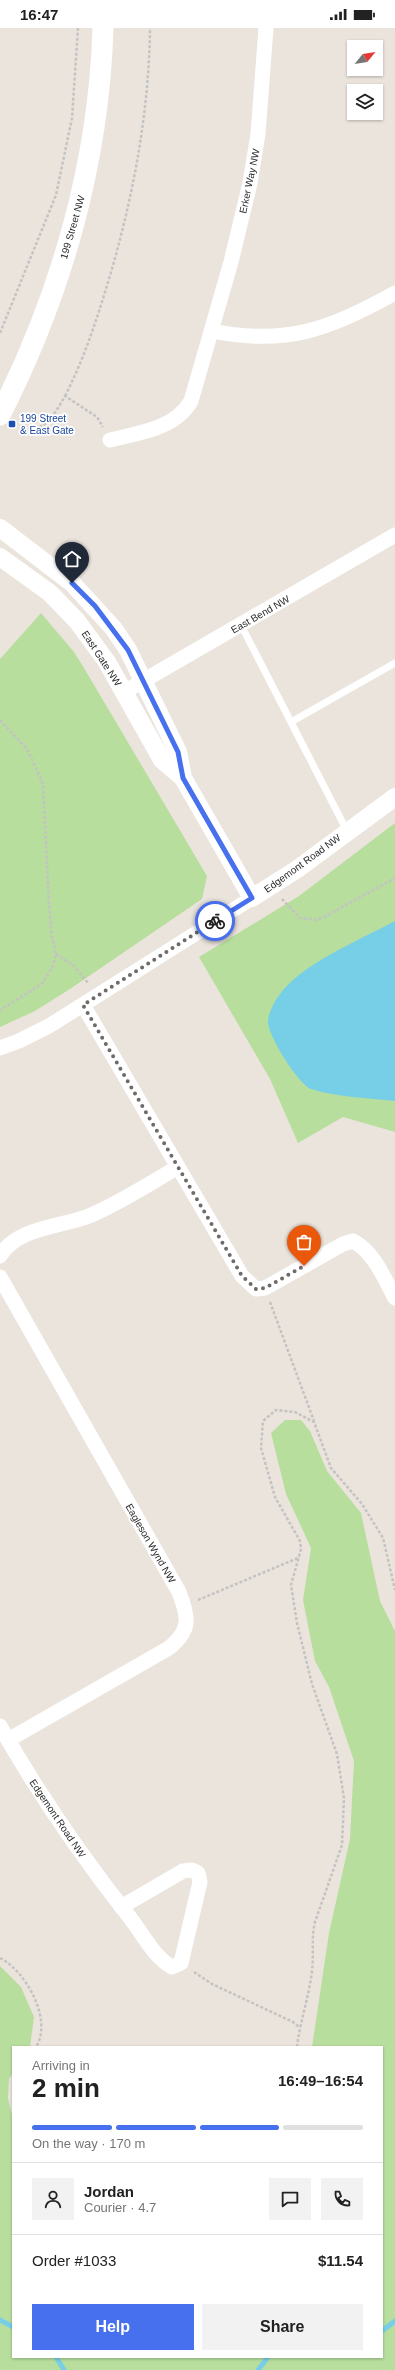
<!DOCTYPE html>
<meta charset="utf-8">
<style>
:root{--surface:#fff;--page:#f2f2f2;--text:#222;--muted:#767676;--line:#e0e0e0;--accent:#4770ee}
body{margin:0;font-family:Helvetica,sans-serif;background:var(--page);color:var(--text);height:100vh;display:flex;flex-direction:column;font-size:15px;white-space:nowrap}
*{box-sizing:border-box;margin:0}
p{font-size:13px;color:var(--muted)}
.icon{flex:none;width:22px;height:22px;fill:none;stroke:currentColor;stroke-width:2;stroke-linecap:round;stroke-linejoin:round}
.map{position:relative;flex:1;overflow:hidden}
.drawer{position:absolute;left:12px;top:2018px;width:371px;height:312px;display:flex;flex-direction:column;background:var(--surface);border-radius:0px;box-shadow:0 1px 3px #0004}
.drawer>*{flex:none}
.needle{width:26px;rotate:60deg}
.fabs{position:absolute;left:347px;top:12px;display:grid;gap:8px}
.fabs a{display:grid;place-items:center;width:36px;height:36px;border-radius:0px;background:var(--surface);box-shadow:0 1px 3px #0004;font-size:20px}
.pin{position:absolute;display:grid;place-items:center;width:34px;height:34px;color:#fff;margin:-41px -17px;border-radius:50% 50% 50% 0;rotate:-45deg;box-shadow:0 0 4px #0007}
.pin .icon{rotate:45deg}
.courier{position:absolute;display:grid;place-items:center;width:40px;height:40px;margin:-20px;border:3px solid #4770ee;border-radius:50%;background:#fff;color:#222;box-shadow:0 1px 5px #0007}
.headline em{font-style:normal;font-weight:700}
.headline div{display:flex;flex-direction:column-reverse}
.headline{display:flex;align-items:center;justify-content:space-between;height:68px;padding:0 20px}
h1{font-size:26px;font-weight:700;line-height:30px}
.bar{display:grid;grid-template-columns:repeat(4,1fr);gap:6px 4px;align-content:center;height:48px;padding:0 20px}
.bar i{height:5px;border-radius:3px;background:var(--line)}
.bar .selected{background:var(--accent)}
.bar p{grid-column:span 4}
.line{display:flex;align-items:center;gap:10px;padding:0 20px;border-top:1px solid var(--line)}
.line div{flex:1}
.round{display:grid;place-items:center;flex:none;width:42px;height:42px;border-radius:0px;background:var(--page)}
.primary-button{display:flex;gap:8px;margin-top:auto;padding:8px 20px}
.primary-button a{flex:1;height:46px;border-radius:0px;background:var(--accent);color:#fff;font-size:16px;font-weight:700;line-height:46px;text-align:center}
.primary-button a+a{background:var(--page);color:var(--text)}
.status{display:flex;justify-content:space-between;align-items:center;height:28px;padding:0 20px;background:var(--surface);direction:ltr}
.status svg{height:11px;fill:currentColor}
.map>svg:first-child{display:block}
.green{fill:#b7de9d}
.water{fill:#77cfe7}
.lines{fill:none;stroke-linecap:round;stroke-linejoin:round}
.stream{stroke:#77cfe7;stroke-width:5}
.path{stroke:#c3c3c3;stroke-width:2.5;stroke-dasharray:3 2;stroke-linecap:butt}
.service{stroke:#fff;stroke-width:7}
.minor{stroke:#fff;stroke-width:15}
.tertiary{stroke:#fff;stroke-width:18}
.secondary{stroke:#fff;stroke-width:21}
.done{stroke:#6e6b69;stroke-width:4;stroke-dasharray:0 7.2}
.route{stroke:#4770ee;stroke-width:5}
.transit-dot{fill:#1a4fb4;stroke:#fff;stroke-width:1.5}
.labels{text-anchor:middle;stroke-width:3.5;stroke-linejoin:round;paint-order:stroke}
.street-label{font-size:10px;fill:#2a2a2a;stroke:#fff}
.transit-label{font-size:10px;fill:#164399;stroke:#fff;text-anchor:start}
</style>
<div class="status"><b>16:47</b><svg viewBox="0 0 49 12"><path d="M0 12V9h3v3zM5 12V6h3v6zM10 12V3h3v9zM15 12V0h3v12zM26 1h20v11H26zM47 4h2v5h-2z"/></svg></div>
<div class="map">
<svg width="395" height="2342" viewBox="0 0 395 2342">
<rect width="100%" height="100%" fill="#ebe4dd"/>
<path class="green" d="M41,585L74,624L84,640L207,848L202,871L70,961L35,983L0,999V631Z
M395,795V1104L343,1089L298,1115L270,1051L199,929L299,868Z
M285,1392H301L310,1403L327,1443L361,1485L380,1573L395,1603V2342H0V1938L21,1959L34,1989L30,2019H13V2045L9,2051L8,2070L13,2092V2329H382V2019H312L329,1905L350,1811L354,1733L329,1659L315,1633L303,1572L311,1520L286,1466L271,1405Z"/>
<path class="water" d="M395,893V1073C369,1070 335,1069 311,1061C298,1056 267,1006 268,993C269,982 277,969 284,961C310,932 360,912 395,893Z"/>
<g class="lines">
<path class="stream" d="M0,2292L13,2299
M382,2303L395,2293
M56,2329L64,2342
M258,2342L268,2329"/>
<path class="path" d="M0,305L56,167L72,90L78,0
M65,368C84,331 97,291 109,251C133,170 149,85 150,0
M20,403C43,406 55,386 65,368L97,389L103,399
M0,692L27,721L43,756L49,876L52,909L56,926L53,938L42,956L0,982
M282,871L300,890L316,892L326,888L395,850
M56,926L74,938L88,955
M270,1274L314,1393
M198,1572L298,1530
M0,1930C26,1943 53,1992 36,2019
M194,1944L212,1956L293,1994L299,1999
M297,2019C300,1993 309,1969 312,1943C314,1926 311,1910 315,1894L342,1817L344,1770L337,1726L312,1656L297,1595L291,1557L301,1521L300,1513L275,1469L261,1420L263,1393L276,1382L295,1384L314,1394L331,1440L362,1476L383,1510L395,1562"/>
<path class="service" d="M241,597L347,803
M291,694L395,635"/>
<path class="minor" d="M212,303C286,318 331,301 395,265
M110,412C139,405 175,401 191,373L231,234L250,155L258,106L266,0
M124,664L395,507
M83,977L242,1248L256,1261L265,1260L343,1216L353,1213C374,1224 384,1250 395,1270
M0,1020L19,1013L49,998L252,870
M0,1228C17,1199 61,1199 89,1188C120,1175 149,1156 178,1139
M0,1249L179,1564C189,1590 191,1602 169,1620L8,1712
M0,1698C39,1767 82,1829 131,1891C143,1907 155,1930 172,1939L181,1935L200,1854L198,1845L192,1842L183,1843L121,1879"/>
<path class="tertiary" d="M0,500L72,555L114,601L128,622L178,724L183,750L252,870L296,842L395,769
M0,529L50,565L77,593L107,634L162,732L183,750"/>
<path class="secondary" d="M0,387C61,267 99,135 103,0"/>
</g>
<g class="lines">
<path class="done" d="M215,893L83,977L242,1248L256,1261L265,1260L304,1238"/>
<path class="route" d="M72,555L95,578L128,622L178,724L183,750L252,870L215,893"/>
</g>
<rect class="transit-dot" x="8" y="392" width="8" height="8" rx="2"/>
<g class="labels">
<g class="street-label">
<text transform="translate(249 153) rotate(-78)" y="4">Erker Way NW</text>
<text transform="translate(72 199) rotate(-74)" y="4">199 Street NW</text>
<text transform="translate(260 586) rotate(-30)" y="4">East Bend NW</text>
<text transform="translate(102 630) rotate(57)" y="4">East Gate NW</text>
<text transform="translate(302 835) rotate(-36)" y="4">Edgemont Road NW</text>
<text transform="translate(151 1515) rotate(60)" y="4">Eagleson Wynd NW</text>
<text transform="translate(58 1790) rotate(56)" y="4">Edgemont Road NW</text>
</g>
<g class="transit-label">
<text x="20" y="394">199 Street<tspan x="20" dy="12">&amp; East Gate</tspan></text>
</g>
</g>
</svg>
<div class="fabs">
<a><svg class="needle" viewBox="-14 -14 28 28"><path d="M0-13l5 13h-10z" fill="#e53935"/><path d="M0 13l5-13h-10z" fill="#767676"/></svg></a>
<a><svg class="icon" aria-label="layers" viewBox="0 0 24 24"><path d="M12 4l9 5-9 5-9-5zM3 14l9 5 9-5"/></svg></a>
</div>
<div class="pin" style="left:304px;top:1238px;background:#ea580c"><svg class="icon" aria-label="bag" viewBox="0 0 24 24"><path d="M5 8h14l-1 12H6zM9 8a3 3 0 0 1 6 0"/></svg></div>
<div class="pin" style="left:72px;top:555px;background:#1f2937"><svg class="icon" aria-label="home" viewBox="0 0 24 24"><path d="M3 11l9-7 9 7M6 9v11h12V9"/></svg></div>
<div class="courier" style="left:215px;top:893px"><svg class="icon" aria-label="bike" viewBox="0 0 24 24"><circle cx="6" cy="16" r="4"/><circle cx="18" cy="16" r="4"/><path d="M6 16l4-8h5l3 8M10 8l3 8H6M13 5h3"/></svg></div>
<section class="drawer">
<div class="headline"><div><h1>2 min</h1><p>Arriving in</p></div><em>16:49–16:54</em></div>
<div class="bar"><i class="selected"></i><i class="selected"></i><i class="selected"></i><i></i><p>On the way · 170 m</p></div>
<div class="line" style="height:72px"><a class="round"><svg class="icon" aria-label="person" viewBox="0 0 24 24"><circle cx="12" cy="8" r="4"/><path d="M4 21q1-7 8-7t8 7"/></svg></a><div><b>Jordan</b><p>Courier · 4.7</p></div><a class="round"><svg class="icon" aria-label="chat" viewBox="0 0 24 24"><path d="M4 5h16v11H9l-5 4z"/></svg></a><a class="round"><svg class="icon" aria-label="phone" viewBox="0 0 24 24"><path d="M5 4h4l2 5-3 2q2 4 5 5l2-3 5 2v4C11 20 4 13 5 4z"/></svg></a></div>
<div class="line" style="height:52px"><div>Order #1033</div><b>$11.54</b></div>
<div class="primary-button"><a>Help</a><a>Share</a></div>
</section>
</div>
